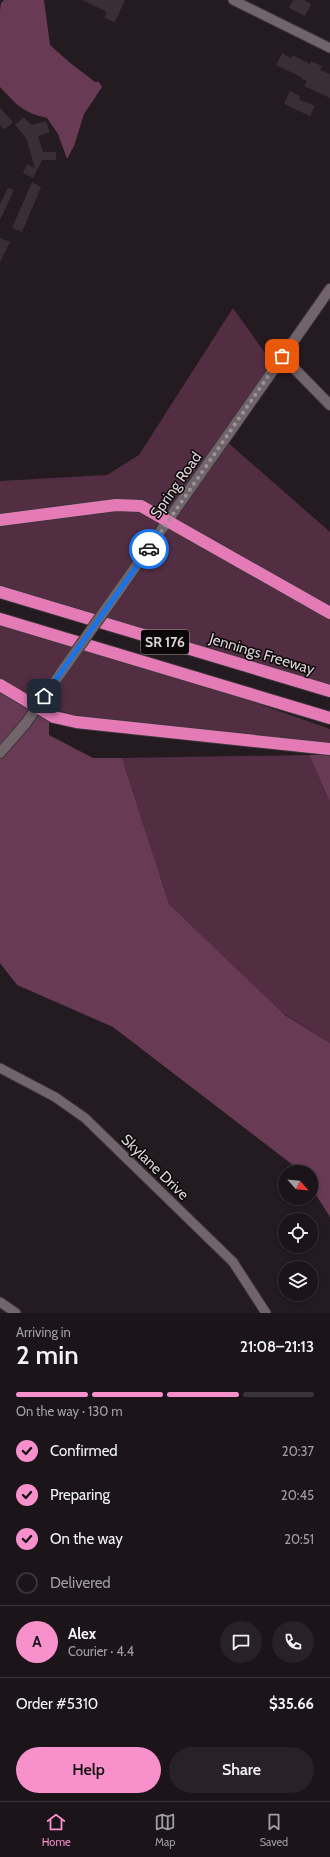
<!DOCTYPE html>
<meta charset="utf-8">
<style>
:root{--surface:#1b1418;--page:#282125;--text:#f1f3f6;--muted:#a09ea2;--line:#393337;--accent:#f890cb}
body{margin:0;font-family:Cabin,sans-serif;background:var(--page);color:var(--text);height:100vh;display:flex;flex-direction:column;font-size:15px;white-space:nowrap}
*{box-sizing:border-box;margin:0}
p{font-size:13px;color:var(--muted)}
.icon{flex:none;width:22px;height:22px;fill:none;stroke:currentColor;stroke-width:2;stroke-linecap:round;stroke-linejoin:round}
.map{position:relative;height:1313px;overflow:hidden}
.panel{display:flex;flex-direction:column;background:var(--surface);flex:1}
.panel>*{flex:none}
.needle{width:26px;rotate:117deg}
.buttons{position:absolute;left:278px;top:1165px;display:grid;gap:8px}
.buttons a{display:grid;place-items:center;width:40px;height:40px;border-radius:50%;background:var(--surface);box-shadow:0 2px 6px #0003,0 0 0 1px var(--line);font-size:20px}
.pin{position:absolute;display:grid;place-items:center;width:34px;height:34px;color:#fff;margin:-17px;border-radius:8px;box-shadow:0 2px 6px #0006}
.courier{position:absolute;display:grid;place-items:center;width:40px;height:40px;margin:-20px;border:3px solid #1a73e8;border-radius:50%;background:#fff;color:#222;box-shadow:0 1px 5px #0007}
.summary em{font-style:normal;font-weight:600}
.summary div{display:flex;flex-direction:column-reverse}
.summary{display:flex;align-items:center;justify-content:space-between;height:68px;padding:0 16px}
h1{font-size:26px;font-weight:600;line-height:30px}
.bar{display:grid;grid-template-columns:repeat(4,1fr);gap:6px 4px;align-content:center;height:48px;padding:0 16px}
.bar i{height:5px;border-radius:3px;background:var(--line)}
.bar .on{background:var(--accent)}
.bar p{grid-column:span 4}
.line{display:flex;align-items:center;gap:10px;padding:0 16px;border-top:1px solid var(--line)}
.line div{flex:1}
.round{display:grid;place-items:center;flex:none;width:42px;height:42px;border-radius:21px;background:var(--page)}
ol{padding:0 16px;list-style:none}
li{display:flex;align-items:center;gap:12px;height:44px}
li p{margin-inline-start:auto}
li .icon{padding:4px;border-radius:50%;background:var(--accent);color:#111;stroke-width:4}
li:last-child{color:var(--muted)}
li i{width:22px;height:22px;border:2px solid var(--line);border-radius:50%}
.cta{display:flex;gap:8px;margin-top:auto;padding:8px 16px}
.cta a{flex:1;height:46px;border-radius:24px;background:var(--accent);color:#111;font-size:16px;font-weight:600;line-height:46px;text-align:center}
.cta a+a{background:var(--page);color:var(--text)}
.menu{display:flex;justify-content:space-around;align-items:center;height:56px;border-top:1px solid var(--line);background:var(--surface);font-size:11px;color:var(--muted)}
.menu a{display:grid;justify-items:center;gap:2px}
.menu .on{color:var(--accent)}
.map>svg:first-child{display:block}
.green{fill:#532e43}
.forest{fill:#683a54}
.building{fill:#382e33}
.lines{fill:none;stroke-linecap:round;stroke-linejoin:round}
.minor-casing{stroke:#3e373b;stroke-width:11}
.tertiary-casing{stroke:#3e373b;stroke-width:12}
.motorway-casing{stroke:#3e373b;stroke-width:14}
.minor{stroke:#71656b;stroke-width:9}
.tertiary{stroke:#71656b;stroke-width:10}
.motorway{stroke:#e47bb7;stroke-width:12}
.tertiary-bridge-casing{stroke:#3e373b;stroke-width:12;stroke-linecap:butt}
.tertiary-bridge{stroke:#71656b;stroke-width:10}
.done{stroke:#9b9397;stroke-width:4;stroke-dasharray:0 7.2}
.route{stroke:#1a73e8;stroke-width:5}
.labels{text-anchor:middle;stroke-width:3;stroke-linejoin:round;paint-order:stroke}
.shield{fill:#0b0709;stroke:#9d9699;stroke-width:1}
.shield-label{font-size:14px;font-weight:bold;fill:#dbd4d7}
.street-label{font-size:15px;fill:#dbd4d7;stroke:#0b0709}
</style>
<div class="map">
<svg width="330" height="1313" viewBox="0 0 330 1313">
<rect width="100%" height="100%" fill="#241b20"/>
<path class="green" d="M233,308L275,367L225,440L330,532V691L0,592V481L107,475L139,455Z
M0,619L123,656L330,729V744L78,717L58,710L49,714L0,685Z
M309,755L330,802V1043L283,1013L169,904L122,758Z"/>
<path class="forest" d="M4,0H44L50,45L69,62L95,82H99L102,87L84,114L74,146L67,159L58,134L47,118C22,112 17,105 0,87V11L1,3Z
M0,685L49,714V735L93,758H122L169,904L285,1015L330,1043V1217L311,1187V1172H302L113,1027L17,985L0,963Z
M309,755H330V802Z"/>
<path class="building" d="M82,0H125L115,22L104,18L107,12Z
M293,0H304L311,4L305,16L289,8Z
M282,53L291,58L292,55L310,64L311,61L322,66L320,70L330,74V98L304,86L307,81L302,79L303,78L276,65Z
M290,91L300,96L299,99L315,106L310,116L284,104Z
M0,108L13,122L4,130L0,125Z
M24,117L31,125L46,121L50,132L38,136L43,152H56V160H42L33,178L23,173L27,164L35,168L26,138L15,125Z
M32,182L41,187L22,232L12,228Z
M8,188L14,190L0,220V204Z
M0,238L10,242L0,262Z"/>
<g class="lines">
<g class="minor-casing">
<path id="minor" d="M233,0L330,48
M0,1068L55,1097L85,1118L233,1262L266,1313
M0,1302L16,1313"/>
</g>
<g class="tertiary-casing">
<path id="tertiary" d="M282,356L330,405
M122,586L330,289
M0,753L26,723L60,674"/>
</g>
<g class="motorway-casing">
<path id="motorway" d="M0,520L116,505L141,506L330,613
M0,592L330,691
M0,619L330,718
M0,685L54,717L76,722L330,749"/>
</g>
<use href="#minor" class="minor"/>
<use href="#tertiary" class="tertiary"/>
<use href="#motorway" class="motorway"/>
<g class="tertiary-bridge-casing">
<path id="tertiary-bridge" d="M60,674L122,586"/>
</g>
<use href="#tertiary-bridge" class="tertiary-bridge"/>
</g>
<g class="lines">
<path class="done" d="M149,549L282,356"/>
<path class="route" d="M44,696L149,549"/>
</g>
<g class="labels">
<rect class="shield" x="141" y="630" width="48" height="24" rx="3"/>
<g class="shield-label">
<text x="165" y="647">SR 176</text>
</g>
<g class="street-label">
<text transform="translate(176 485) rotate(-55)" y="5">Spring Road</text>
<text transform="translate(262 654) rotate(17)" y="5">Jennings Freeway</text>
<text transform="translate(155 1167) rotate(44)" y="5">Skylane Drive</text>
</g>
</g>
</svg>
<div class="buttons">
<a><svg class="needle" viewBox="-14 -14 28 28"><path d="M0-13l5 13h-10z" fill="#e53935"/><path d="M0 13l5-13h-10z" fill="#a09ea2"/></svg></a>
<a><svg class="icon" aria-label="locate" viewBox="0 0 24 24"><circle cx="12" cy="12" r="6"/><path d="M12 2v4M12 18v4M2 12h4M18 12h4"/></svg></a>
<a><svg class="icon" aria-label="layers" viewBox="0 0 24 24"><path d="M12 4l9 5-9 5-9-5zM3 14l9 5 9-5"/></svg></a>
</div>
<div class="pin" style="left:282px;top:356px;background:#ea580c"><svg class="icon" aria-label="bag" viewBox="0 0 24 24"><path d="M5 8h14l-1 12H6zM9 8a3 3 0 0 1 6 0"/></svg></div>
<div class="pin" style="left:44px;top:696px;background:#1f2937"><svg class="icon" aria-label="home" viewBox="0 0 24 24"><path d="M3 11l9-7 9 7M6 9v11h12V9"/></svg></div>
<div class="courier" style="left:149px;top:549px"><svg class="icon" aria-label="car" viewBox="0 0 24 24"><path d="M5 17H2v-5l4-1 3-4h7l3 4 3 1v5h-3M9 17h6M6 11h13"/><circle cx="7" cy="17" r="2"/><circle cx="17" cy="17" r="2"/></svg></div>
</div>
<section class="panel">
<div class="summary"><div><h1>2 min</h1><p>Arriving in</p></div><em>21:08–21:13</em></div>
<div class="bar"><i class="on"></i><i class="on"></i><i class="on"></i><i></i><p>On the way · 130 m</p></div>
<ol>
<li><svg class="icon" aria-label="check" viewBox="0 0 24 24"><path d="M5 12l5 5 9-10"/></svg>Confirmed<p>20:37</p></li>
<li><svg class="icon" aria-label="check" viewBox="0 0 24 24"><path d="M5 12l5 5 9-10"/></svg>Preparing<p>20:45</p></li>
<li><svg class="icon" aria-label="check" viewBox="0 0 24 24"><path d="M5 12l5 5 9-10"/></svg>On the way<p>20:51</p></li>
<li><i></i>Delivered</li>
</ol>
<div class="line" style="height:72px"><b class="round" style="background:var(--accent);color:#111">A</b><div><b>Alex</b><p>Courier · 4.4</p></div><a class="round"><svg class="icon" aria-label="chat" viewBox="0 0 24 24"><path d="M4 5h16v11H9l-5 4z"/></svg></a><a class="round"><svg class="icon" aria-label="phone" viewBox="0 0 24 24"><path d="M5 4h4l2 5-3 2q2 4 5 5l2-3 5 2v4C11 20 4 13 5 4z"/></svg></a></div>
<div class="line" style="height:52px"><div>Order #5310</div><b>$35.66</b></div>
<div class="cta"><a>Help</a><a>Share</a></div>
</section>
<nav class="menu">
<a class="on"><svg class="icon" aria-label="home" viewBox="0 0 24 24"><path d="M3 11l9-7 9 7M6 9v11h12V9"/></svg>Home</a>
<a><svg class="icon" aria-label="map" viewBox="0 0 24 24"><path d="M3 6l6-2 6 2 6-2v14l-6 2-6-2-6 2zM9 4v14M15 6v14"/></svg>Map</a>
<a><svg class="icon" aria-label="saved" viewBox="0 0 24 24"><path d="M7 4h10v16l-5-4-5 4z"/></svg>Saved</a>
</nav>
